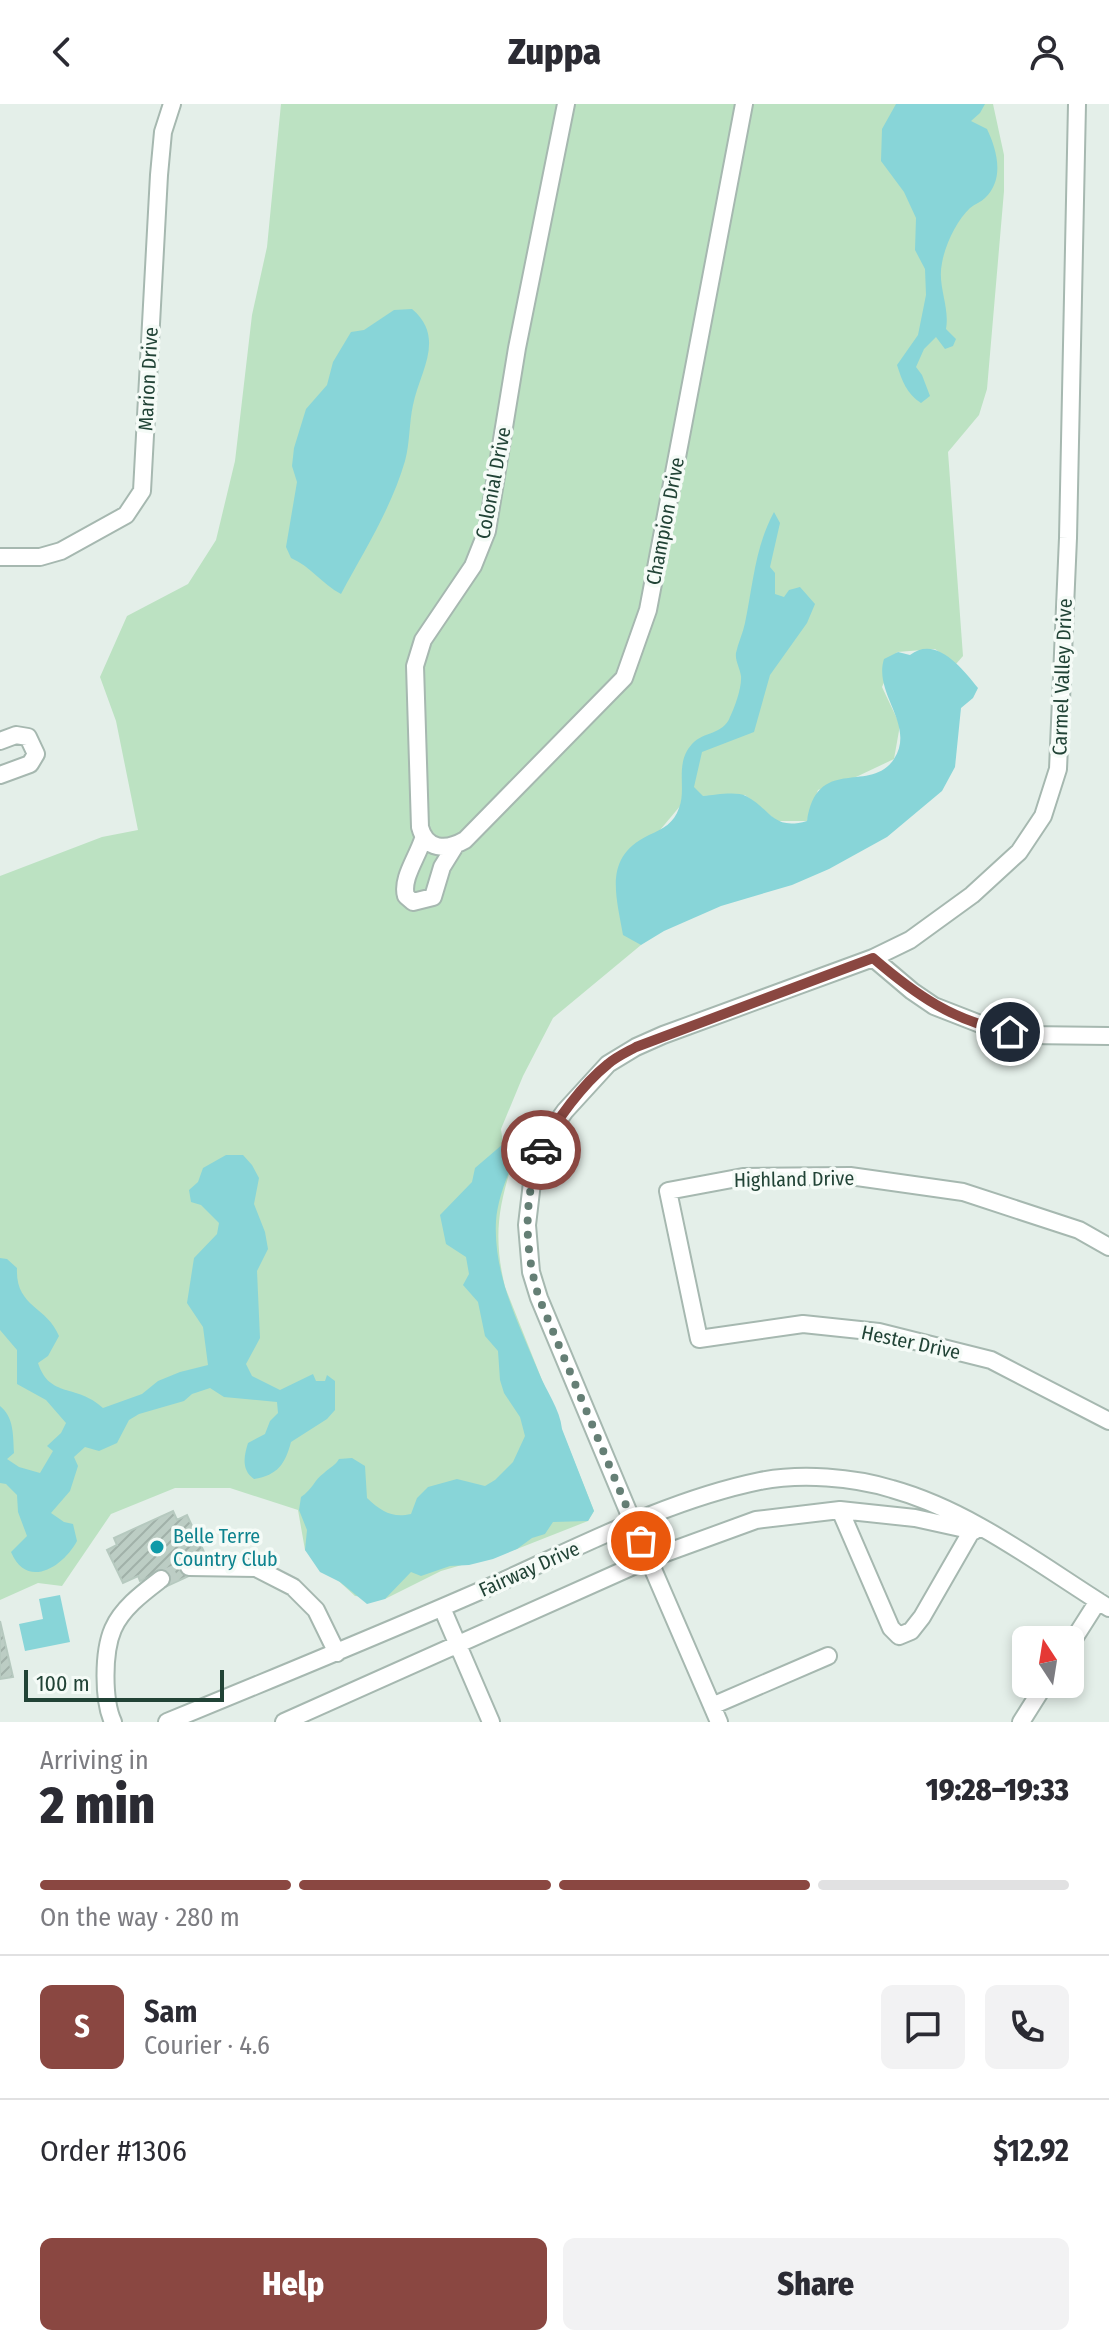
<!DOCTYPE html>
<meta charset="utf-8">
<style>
:root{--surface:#fff;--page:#f2f2f3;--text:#2b2b33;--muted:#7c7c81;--line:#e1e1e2;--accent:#8a4741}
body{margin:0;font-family:"Fira Sans Condensed",sans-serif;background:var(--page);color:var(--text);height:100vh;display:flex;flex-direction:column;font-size:30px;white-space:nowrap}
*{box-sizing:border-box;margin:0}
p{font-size:26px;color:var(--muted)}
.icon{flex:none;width:44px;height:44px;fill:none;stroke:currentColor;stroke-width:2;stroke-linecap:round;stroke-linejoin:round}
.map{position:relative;height:1618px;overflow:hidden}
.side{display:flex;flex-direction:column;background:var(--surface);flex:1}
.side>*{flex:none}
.needle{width:52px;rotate:348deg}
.fabs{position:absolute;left:1012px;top:1522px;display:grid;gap:16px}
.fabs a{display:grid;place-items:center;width:72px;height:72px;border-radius:12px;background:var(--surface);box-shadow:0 4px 12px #0003;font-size:40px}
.scale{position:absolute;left:24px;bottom:20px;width:200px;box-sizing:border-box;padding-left:8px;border:4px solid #214336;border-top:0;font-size:22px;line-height:28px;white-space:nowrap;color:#214336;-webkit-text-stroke:6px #f5fbf7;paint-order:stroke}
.pin{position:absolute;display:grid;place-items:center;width:68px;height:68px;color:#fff;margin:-34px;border:4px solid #fff;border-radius:50%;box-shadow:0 2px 8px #0007}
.courier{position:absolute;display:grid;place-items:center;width:80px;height:80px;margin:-40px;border:6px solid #8a4741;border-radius:50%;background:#fff;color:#222;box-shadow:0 2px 10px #0007}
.headline em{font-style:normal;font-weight:800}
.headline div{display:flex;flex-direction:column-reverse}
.headline{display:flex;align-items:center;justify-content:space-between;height:136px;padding:0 40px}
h1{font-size:52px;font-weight:800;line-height:60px}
.bar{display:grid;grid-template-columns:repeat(4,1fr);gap:12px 8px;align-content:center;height:96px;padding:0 40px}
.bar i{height:10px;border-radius:6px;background:var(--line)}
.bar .selected{background:var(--accent)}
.bar p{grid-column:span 4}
.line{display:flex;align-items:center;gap:20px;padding:0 40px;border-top:2px solid var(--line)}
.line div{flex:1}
.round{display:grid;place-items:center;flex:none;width:84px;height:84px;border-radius:12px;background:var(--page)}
.cta{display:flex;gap:16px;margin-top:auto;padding:16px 40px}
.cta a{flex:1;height:92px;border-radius:12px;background:var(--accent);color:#fff;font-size:32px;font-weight:800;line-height:92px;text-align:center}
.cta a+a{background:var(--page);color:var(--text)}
header{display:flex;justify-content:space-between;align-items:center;height:104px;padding:0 40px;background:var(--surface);font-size:36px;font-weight:800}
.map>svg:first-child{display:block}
.green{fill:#bce2c2}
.water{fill:#88d5d8}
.building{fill:url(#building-hatch);stroke:#b6c9bf;stroke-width:2}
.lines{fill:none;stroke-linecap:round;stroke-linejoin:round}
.minor-tunnel{stroke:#bdcdc5;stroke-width:16;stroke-dasharray:16 8;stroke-linecap:butt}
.minor-casing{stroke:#a6b8b0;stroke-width:20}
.minor{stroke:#fff;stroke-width:16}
.done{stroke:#657f75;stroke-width:8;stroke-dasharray:0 14.4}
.route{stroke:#8a4741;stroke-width:10}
.culture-dot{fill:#0f9aa8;stroke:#f5fbf7;stroke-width:3}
.labels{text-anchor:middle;stroke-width:7;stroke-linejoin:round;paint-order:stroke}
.street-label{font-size:20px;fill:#214336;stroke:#f5fbf7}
.culture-label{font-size:20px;fill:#0d838f;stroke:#f5fbf7;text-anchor:start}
</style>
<header><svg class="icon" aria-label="back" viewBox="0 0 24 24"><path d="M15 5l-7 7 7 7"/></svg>Zuppa<svg class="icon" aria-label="person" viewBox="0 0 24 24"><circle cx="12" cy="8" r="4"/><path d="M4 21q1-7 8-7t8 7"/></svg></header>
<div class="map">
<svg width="1109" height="1618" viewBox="0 0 1109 1618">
<defs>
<pattern id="building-hatch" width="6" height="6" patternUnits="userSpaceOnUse" patternTransform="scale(2)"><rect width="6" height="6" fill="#bccdc4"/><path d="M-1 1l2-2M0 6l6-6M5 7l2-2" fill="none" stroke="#a1b1a9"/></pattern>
</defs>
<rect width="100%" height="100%" fill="#e4efe9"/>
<path class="green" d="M281,0H993L1004,51V87L987,285L979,311L948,348L963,552L956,560L935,545L897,548L882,583L900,621L894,655L856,673L818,686L807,717H777L745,691L702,692L681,701L660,726L617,791L641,841L553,914L523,972L501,1025L503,1040L512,1061C497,1106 494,1137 505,1183L594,1407L588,1417L517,1445L441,1467L385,1495L355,1492L305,1446L298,1406L230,1384H175L111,1410L62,1482L38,1479L0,1496V772L102,733L138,726L116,617L100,573L127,512L188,480L216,436L235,357L252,211L267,143Z"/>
<path class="water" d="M896,0H985L980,9L971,17L987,25C997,46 1005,75 985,94C981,98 975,100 970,104C957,116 945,141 942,159C937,182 950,202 946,225L956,235L953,242L945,245L936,233L924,245L916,263L922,271L930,292L921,299C907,290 902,277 897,261L918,231L926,191L925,165L915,146L916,114L904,88L881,57L882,25Z
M412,205C446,234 420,267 413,301C409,319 410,339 405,357C391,405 364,447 341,490C322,480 310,462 291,454L286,443L297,378L292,362L294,344L306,305L327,281L333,258L351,228L364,226L394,206Z
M774,408L780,419L770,463L775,469V490L784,493L789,486L800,483L815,500L807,519L770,571L754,628L702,648L694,683L703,692C715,691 736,687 746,692C771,705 772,727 807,717C817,650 870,691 894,655C916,621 873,590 884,555L898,548L910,551C936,531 962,564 978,584L973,594L961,604L955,663L942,687L887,733L829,765L792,781L721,802L664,827L641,841L623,831C616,790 603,753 649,731C663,725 674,719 679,704C687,684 674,660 692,640C704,627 723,631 730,613C735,603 742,583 741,572C740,564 735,557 736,549C738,539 743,529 745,519C753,481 755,443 774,408Z
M507,1027H518L523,1036C512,1061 498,1090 496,1117C493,1171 519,1220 539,1269C546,1287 560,1305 562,1325L594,1407L588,1417L553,1418L545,1430L532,1434L517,1445L493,1455L469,1461L450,1462L421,1472L411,1468L385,1495L367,1500L340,1478L320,1468L305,1446L307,1426L299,1406L301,1393C313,1385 314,1376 324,1369C330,1363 334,1363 339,1355L352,1354L365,1362L367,1394C382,1408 392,1414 411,1410L417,1394L428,1383L457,1375L485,1382L495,1376L513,1358L525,1332L520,1313L504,1289L500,1276L498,1247L485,1232L478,1198L463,1181L469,1170L466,1153L446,1140L440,1111L472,1078L475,1064L503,1040Z
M226,1051H243L252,1061L259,1074L254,1100L265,1128L268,1145L257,1167L260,1234L246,1260L252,1272L280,1286L313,1270L316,1277H325L327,1271L335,1277V1306L327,1315L291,1338C285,1360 278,1371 254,1375C241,1366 244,1352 248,1339L265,1330L270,1317L278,1309L277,1298L224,1293L210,1284L192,1290L184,1297L139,1310L129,1316L117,1339L99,1347L85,1343L74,1353L78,1362L70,1387L51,1409L64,1418L73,1420L77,1437C63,1463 27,1486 11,1448L27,1432L18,1408L17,1391L6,1380L0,1379V1302C14,1313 13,1331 14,1349L7,1355L19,1363L40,1369L53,1347L47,1342L61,1329L66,1319L46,1296L17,1280V1246L0,1226V1154L7,1155L17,1164C15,1203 47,1202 59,1232L48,1252L38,1259C50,1295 76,1279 103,1304L142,1290L158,1277L180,1268L208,1261L203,1223L187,1199L194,1154L217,1130L219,1119L201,1101L191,1098L189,1086L198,1078L203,1064Z
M60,1491L70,1538L25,1547L19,1520L43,1515L39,1495Z"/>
<path class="building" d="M173,1407L177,1416L187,1411L204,1448L186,1456L193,1470L165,1483L158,1469L140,1477L138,1472L123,1479L107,1446L117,1441L114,1434Z
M0,1517L13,1573L0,1575Z"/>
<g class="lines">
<path class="minor-tunnel" d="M161,1475L189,1463"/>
<g class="minor-casing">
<path id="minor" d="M566,0L517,244L487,427L473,462L423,536L415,562L420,723C426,746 446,747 465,736L624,574L648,506L744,0
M0,453H40L61,447L126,411L142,387L159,71L163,28L172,0
M0,637L16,631L28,633L36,650L30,660L0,671
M423,735C417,754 401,775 406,792L413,798L433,793L442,763L455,742
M873,854L912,887L934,902L993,925L1026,931L1109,932
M1109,1143L1079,1126L963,1088L850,1072L743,1073L668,1087L699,1235L803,1220L879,1228L991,1256L1109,1317
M840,1406L891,1524L899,1532L911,1527L922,1513L975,1421
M189,1463L256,1464L293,1483L316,1506L337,1549
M442,1504L491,1618
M1070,1541L1098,1497
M712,1602L828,1552
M113,1618C103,1596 103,1548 113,1525C122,1504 144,1488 161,1475
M167,1618C277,1573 387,1528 496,1480C581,1442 668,1396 760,1377C801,1369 853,1373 892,1385C971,1407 1040,1461 1109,1504
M284,1618L649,1455L756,1416L840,1406L915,1414L974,1427
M719,1618L633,1419L539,1194L531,1168L527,1121L533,1070L540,1047L550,1028L565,1007L608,960L636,943L663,931L873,854L910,836L972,791L1019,748L1043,712L1058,665L1068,434L1077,0
M1021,1618L1045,1580"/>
</g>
<use href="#minor" class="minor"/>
</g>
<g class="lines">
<path class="done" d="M541,1046C523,1095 524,1145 539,1194L641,1437"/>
<path class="route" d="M541,1046C555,1017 583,980 608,960C616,953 627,948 636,943L873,854C916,891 953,917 1010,928"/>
</g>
<circle class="culture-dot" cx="157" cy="1443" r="8"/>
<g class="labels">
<g class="street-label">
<text transform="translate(148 275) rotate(-87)" y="7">Marion Drive</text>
<text transform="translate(493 379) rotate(-79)" y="7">Colonial Drive</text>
<text transform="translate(665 417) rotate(-79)" y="7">Champion Drive</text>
<text transform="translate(1062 573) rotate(-88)" y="7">Carmel Valley Drive</text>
<text transform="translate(794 1075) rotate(-1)" y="7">Highland Drive</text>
<text transform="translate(911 1238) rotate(12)" y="7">Hester Drive</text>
<text transform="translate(529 1465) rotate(-24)" y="7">Fairway Drive</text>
</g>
<g class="culture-label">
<text x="173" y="1439">Belle Terre<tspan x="173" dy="23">Country Club</tspan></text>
</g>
</g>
</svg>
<div class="fabs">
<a><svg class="needle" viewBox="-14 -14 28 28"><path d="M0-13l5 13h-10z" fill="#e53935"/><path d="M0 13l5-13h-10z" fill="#7c7c81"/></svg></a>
</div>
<div class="scale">100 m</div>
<div class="pin" style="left:641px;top:1437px;background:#ea580c"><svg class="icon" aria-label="bag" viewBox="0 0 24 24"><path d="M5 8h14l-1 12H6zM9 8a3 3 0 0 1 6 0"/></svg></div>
<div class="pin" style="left:1010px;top:928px;background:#1f2937"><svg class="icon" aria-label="home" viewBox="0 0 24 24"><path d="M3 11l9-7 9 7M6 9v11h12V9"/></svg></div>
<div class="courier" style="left:541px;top:1046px"><svg class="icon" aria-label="car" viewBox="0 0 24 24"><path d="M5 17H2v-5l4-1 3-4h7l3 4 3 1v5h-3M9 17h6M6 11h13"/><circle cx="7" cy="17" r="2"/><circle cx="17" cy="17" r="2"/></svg></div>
</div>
<section class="side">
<div class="headline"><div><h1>2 min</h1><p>Arriving in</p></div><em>19:28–19:33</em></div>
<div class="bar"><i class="selected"></i><i class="selected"></i><i class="selected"></i><i></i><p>On the way · 280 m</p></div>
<div class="line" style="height:144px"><b class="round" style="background:var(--accent);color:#fff">S</b><div><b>Sam</b><p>Courier · 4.6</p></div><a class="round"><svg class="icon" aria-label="chat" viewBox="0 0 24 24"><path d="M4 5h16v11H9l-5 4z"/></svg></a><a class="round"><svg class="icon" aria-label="phone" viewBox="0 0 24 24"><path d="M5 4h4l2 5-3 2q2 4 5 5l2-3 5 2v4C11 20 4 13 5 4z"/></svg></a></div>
<div class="line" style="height:104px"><div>Order #1306</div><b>$12.92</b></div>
<div class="cta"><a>Help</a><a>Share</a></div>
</section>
